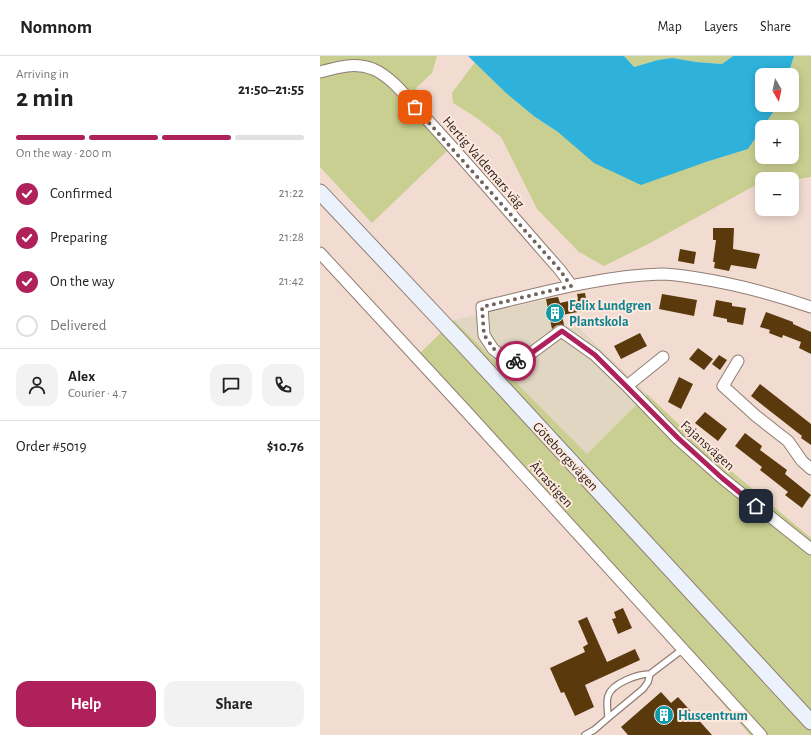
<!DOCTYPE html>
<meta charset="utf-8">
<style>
:root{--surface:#fff;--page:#f2f2f2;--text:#222;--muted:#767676;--line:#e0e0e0;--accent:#ae215b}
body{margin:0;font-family:"Alegreya Sans",sans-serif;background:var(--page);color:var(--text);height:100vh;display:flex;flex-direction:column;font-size:15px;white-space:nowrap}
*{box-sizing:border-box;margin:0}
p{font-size:13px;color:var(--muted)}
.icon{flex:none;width:22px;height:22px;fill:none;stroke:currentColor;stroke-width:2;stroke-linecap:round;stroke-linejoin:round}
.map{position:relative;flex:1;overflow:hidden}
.details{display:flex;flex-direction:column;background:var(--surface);width:320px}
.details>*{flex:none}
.needle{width:26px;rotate:171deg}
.buttons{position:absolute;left:435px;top:12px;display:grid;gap:8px}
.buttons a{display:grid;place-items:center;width:44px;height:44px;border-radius:8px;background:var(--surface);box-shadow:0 2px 10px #0003;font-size:20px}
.pin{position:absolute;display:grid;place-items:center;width:34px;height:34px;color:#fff;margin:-17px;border-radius:8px;box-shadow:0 2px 6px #0006}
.courier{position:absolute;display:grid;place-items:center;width:40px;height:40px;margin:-20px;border:3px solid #ae215b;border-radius:50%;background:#fff;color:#222;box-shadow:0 1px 5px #0007}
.overview em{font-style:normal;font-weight:700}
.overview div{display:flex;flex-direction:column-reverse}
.overview{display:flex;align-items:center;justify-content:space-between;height:68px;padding:0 16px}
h1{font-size:26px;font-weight:700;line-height:30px}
.bar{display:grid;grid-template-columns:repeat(4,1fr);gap:6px 4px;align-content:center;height:48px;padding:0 16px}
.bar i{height:5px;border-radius:3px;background:var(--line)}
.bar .on{background:var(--accent)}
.bar p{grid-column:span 4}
.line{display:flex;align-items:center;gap:10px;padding:0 16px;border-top:1px solid var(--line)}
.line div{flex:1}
.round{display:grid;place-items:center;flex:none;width:42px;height:42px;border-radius:12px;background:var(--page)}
ol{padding:0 16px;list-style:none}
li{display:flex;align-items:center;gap:12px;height:44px}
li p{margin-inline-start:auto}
li .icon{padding:4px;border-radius:50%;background:var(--accent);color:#fff;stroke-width:4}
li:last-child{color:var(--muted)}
li i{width:22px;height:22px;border:2px solid var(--line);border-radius:50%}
.button{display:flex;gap:8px;margin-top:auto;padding:8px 16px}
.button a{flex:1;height:46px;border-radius:12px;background:var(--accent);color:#fff;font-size:16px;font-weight:700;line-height:46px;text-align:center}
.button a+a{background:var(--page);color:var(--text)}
header{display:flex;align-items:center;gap:24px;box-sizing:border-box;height:56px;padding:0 20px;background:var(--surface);border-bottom:1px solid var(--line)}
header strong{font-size:19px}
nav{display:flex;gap:22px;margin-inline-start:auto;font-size:14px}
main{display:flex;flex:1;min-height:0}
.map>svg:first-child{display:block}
.commercial{fill:#e0d6c2}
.green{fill:#c9cf90}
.water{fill:#2eb2db}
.building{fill:#5a390c}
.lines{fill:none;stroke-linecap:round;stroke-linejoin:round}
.service-casing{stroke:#907d73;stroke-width:8}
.minor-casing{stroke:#907d73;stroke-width:13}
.secondary-casing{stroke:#907d73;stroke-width:17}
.service{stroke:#fff;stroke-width:5.5}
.minor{stroke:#fff;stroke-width:11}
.secondary{stroke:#ebf2fc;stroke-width:15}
.done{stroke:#71645e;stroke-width:4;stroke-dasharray:0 7.2}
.route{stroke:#ae215b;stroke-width:5}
.labels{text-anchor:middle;stroke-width:4;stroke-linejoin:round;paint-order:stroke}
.street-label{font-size:14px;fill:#2c2420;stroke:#ffe9de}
.culture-label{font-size:14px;font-weight:bold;fill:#0d838f;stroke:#ffe9de;text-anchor:start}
</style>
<header>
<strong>Nomnom</strong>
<nav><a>Map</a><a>Layers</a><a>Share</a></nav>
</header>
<main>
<section class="details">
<div class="overview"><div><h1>2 min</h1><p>Arriving in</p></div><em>21:50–21:55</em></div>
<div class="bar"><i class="on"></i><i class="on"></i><i class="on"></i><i></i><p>On the way · 200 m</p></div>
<ol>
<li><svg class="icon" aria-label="check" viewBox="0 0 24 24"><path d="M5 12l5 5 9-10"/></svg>Confirmed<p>21:22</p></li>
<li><svg class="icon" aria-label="check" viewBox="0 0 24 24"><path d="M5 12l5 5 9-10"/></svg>Preparing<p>21:28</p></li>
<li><svg class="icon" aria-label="check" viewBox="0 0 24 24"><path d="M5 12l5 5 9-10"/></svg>On the way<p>21:42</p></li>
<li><i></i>Delivered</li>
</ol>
<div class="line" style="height:72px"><a class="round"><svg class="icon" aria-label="person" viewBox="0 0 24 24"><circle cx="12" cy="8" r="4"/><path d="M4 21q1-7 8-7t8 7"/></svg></a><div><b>Alex</b><p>Courier · 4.7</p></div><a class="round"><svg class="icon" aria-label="chat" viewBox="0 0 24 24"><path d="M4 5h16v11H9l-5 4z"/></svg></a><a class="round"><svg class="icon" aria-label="phone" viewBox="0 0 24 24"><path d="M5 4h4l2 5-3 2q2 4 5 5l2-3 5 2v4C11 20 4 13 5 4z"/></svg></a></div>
<div class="line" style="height:52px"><div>Order #5019</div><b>$10.76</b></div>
<div class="button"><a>Help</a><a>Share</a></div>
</section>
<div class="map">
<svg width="491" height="679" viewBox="0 0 491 679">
<rect width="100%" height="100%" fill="#f2dcd1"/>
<path class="commercial" d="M238,241L244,271H258L327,338L267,398L134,264Z"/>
<path class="green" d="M0,0H117L112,17L96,32L128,94L52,167L0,111Z
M304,0H413L402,8L375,6L352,2L338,4L314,11Z
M474,0H491V121L472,124L442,123V128L436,129L330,187L284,210L259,196L217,153L181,81L157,62L133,47L132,37L155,6L186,37L215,61L238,76L386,106L428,93L442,73V101H472V71H443L458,49H472V19H468Z
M134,264L267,398L327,338L386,394L491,482V679H430L99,298Z"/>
<path class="water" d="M148,0H304L314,11L338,4L352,2L376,6L402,8L413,0H474L468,19H442V49H458L428,93L386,106L321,129L274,107L238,76L215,61L186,37Z"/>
<path class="building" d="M393,172H414L413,193L440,198L436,213L411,209L409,215L394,212L395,206H393L396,184H393Z
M360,193L376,196L374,208L358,205Z
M265,237L268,254L242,259L244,269H237L232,273L226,243L238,241L240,247L258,243L257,238Z
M342,238L377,244L374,260L339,253Z
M396,244L412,247V250L426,252L423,269L407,266V263L393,260Z
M446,256L473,266V268L491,276V298L479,292L481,286L463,279L462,282L449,277L450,274L440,271Z
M320,277L327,290L301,303L294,290Z
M378,292L393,303L384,314L369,303Z
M399,299L407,304L400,314L392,308Z
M359,321L373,328L361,353L348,346Z
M440,328L491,368V389L481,382L482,380L431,340Z
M385,356L407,373L398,385L375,367Z
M425,377L442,390L440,394L467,414L465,418L491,439L482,452L465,439L468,436L440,414L442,411L415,390Z
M303,552L312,572L298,578L292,563L296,562L294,556Z
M267,561L287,606L315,593L320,604L265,629L274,651L255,660L244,636L241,637L230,612L265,596L263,591L268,588L258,565Z
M341,636L351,647L358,641L392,679H308L301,671Z"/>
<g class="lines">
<g class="service-casing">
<path id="service" d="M288,662L323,633L328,626L330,618L363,593
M265,679L274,674L288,662C288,655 286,647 288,640C292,627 318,618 330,618"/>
</g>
<g class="minor-casing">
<path id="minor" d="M0,16C18,11 35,6 53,13C72,21 87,42 100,56C148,107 193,161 240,214L251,229
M0,197L145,354L441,679
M343,301L307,330L358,383L402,422L491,493
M418,305L403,330L436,360L468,385L482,405L491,413
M307,330L275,299L241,275L202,304L196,305L187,304L173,293L164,279L162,251C221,237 280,220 341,218C353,218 365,220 377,222C416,228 453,238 491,251"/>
</g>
<g class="secondary-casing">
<path id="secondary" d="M0,136L140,285L491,666"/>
</g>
<use href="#service" class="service"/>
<use href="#minor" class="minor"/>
<use href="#secondary" class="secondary"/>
</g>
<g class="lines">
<path class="done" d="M95,51L240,214L251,230L162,251L164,279L174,293L187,304L196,305"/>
<path class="route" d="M196,305L202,304L242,275L275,299L358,382L402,422L436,450"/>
</g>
<defs>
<g id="building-disc" transform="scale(1)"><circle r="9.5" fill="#0f9aa8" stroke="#ffe9de"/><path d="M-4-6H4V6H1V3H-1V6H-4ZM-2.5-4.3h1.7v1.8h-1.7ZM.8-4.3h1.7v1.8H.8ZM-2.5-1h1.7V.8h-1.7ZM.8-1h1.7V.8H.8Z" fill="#fff"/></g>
</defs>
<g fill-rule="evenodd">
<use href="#building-disc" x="235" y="257"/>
<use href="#building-disc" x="344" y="659"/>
</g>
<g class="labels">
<g class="street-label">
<text transform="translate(164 106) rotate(49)" y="5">Hertig Valdemars väg</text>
<text transform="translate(388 389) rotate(42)" y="5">Fajansvägen</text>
<text transform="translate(246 400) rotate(47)" y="5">Göteborgsvägen</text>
<text transform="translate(232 428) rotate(48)" y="5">Ätrastigen</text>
</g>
<g class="culture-label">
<text x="249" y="254">Felix Lundgren<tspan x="249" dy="16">Plantskola</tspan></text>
<text x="358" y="664">Huscentrum</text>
</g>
</g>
</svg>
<div class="buttons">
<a><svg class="needle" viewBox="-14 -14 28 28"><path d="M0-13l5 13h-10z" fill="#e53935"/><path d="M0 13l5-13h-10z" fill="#767676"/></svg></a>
<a>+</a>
<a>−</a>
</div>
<div class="pin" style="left:95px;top:51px;background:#ea580c"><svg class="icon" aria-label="bag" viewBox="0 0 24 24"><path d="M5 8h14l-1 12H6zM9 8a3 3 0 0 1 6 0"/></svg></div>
<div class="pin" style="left:436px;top:450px;background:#1f2937"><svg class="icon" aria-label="home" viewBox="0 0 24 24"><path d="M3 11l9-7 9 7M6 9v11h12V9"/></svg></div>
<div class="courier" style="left:196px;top:305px"><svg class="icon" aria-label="bike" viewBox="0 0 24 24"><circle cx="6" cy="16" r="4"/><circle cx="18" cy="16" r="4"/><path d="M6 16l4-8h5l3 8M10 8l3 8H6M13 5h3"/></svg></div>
</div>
</main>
